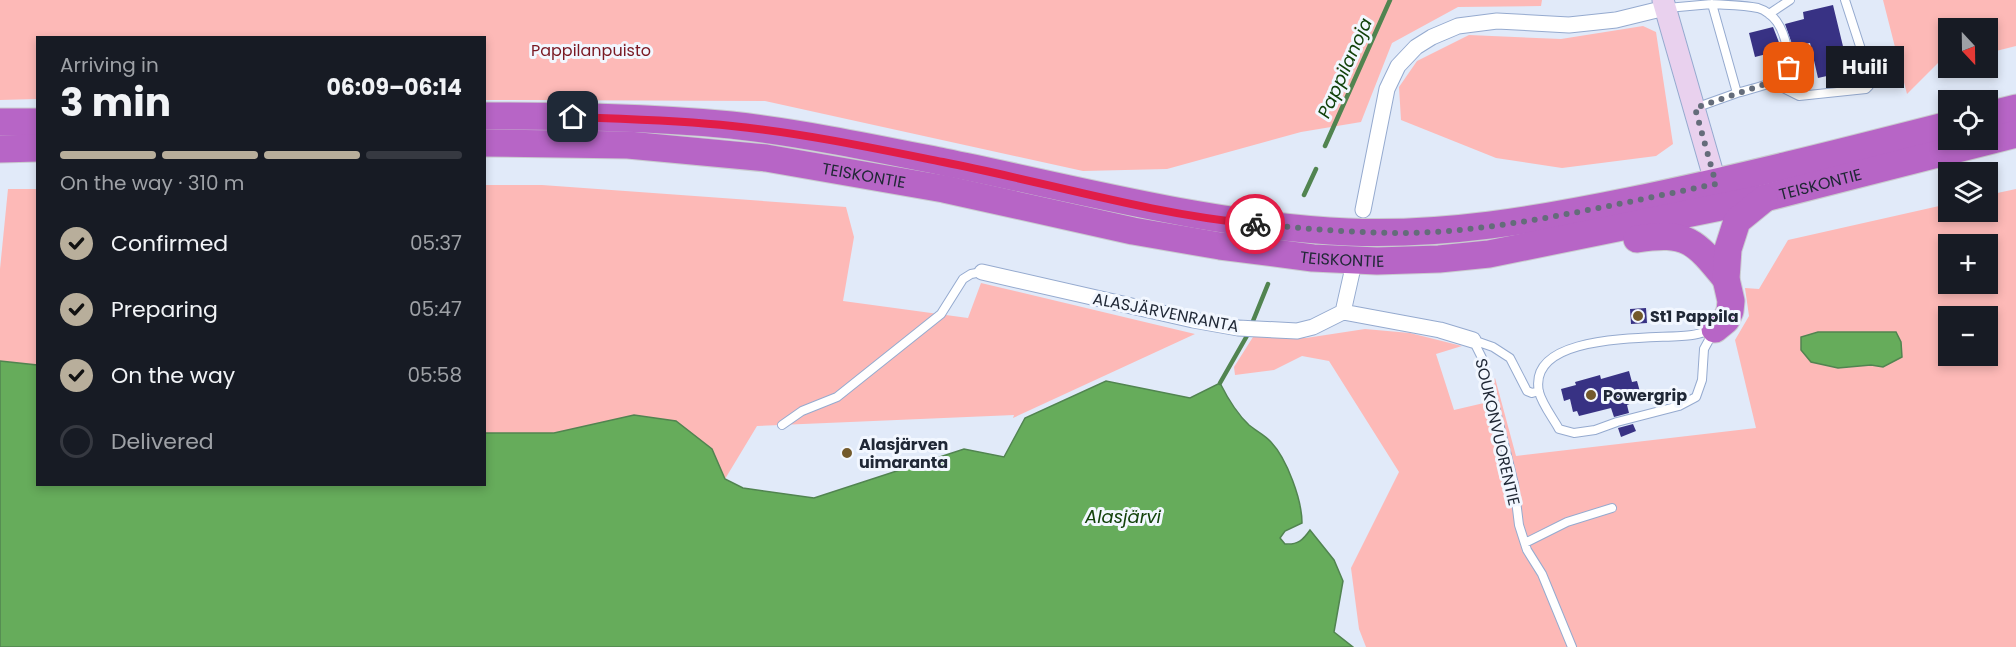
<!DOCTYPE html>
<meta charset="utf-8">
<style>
:root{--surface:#171b24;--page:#20242c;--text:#f1f3f6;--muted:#9ea1a6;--line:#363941;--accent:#b8ae9b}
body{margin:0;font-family:Poppins,sans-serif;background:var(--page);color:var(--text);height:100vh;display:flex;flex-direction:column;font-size:22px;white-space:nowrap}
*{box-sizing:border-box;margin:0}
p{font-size:20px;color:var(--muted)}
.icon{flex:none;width:33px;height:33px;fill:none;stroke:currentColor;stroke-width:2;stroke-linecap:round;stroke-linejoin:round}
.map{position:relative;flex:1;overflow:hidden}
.drawer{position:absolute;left:36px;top:36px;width:450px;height:450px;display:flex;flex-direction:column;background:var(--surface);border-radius:0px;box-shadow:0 3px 9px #0003}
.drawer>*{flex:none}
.needle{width:39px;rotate:158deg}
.fabs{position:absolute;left:1938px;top:18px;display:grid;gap:12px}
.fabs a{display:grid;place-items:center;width:60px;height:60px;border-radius:0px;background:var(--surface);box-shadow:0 3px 9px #0003;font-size:30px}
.pin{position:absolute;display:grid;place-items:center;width:51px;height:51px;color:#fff;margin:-26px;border-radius:12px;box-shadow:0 3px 9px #0006}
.courier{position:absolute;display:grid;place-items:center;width:60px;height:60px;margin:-30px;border:4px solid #e11d48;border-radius:50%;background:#fff;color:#222;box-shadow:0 2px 8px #0007}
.bubble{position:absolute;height:42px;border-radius:0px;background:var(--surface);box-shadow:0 3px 9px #0003;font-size:20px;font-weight:700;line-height:42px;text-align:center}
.summary em{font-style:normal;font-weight:700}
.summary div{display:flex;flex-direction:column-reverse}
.summary{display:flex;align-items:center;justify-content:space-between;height:102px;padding:0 24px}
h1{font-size:39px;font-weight:700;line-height:45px}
.bar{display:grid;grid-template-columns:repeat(4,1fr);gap:9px 6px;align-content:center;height:72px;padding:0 24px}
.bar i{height:8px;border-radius:4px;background:var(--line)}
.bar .selected{background:var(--accent)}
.bar p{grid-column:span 4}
ol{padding:0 24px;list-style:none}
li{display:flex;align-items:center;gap:18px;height:66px}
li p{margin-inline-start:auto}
li .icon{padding:6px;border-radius:50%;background:var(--accent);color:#111;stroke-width:4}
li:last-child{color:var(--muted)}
li i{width:33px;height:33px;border:3px solid var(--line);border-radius:50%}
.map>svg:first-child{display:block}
.green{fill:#fdb9b7;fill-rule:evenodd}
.water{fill:#66ac5b;stroke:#518450;stroke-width:1.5}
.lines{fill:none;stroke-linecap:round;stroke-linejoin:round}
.stream{stroke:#518450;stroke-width:4.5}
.building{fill:#383284}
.lane-casing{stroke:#95aacf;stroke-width:10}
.street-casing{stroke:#95aacf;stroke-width:17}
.secondary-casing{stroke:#95aacf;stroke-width:23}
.highway-casing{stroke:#c9cbcf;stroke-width:29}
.lane{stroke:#fff;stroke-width:8}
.street{stroke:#fff;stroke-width:15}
.secondary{stroke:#e9d1ee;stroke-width:21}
.highway{stroke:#b765c6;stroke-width:27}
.done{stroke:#646c7a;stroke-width:6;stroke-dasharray:0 10.8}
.route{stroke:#e11d48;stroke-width:8}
.poi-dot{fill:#735a2b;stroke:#f2f7ff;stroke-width:2}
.labels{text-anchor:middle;stroke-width:6;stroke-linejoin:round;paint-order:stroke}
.park-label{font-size:16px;fill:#7a1923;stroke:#f2f7ff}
.street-label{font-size:16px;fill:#202836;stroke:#f2f7ff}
.poi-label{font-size:16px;font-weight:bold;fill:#202836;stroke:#f2f7ff;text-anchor:start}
.water-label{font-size:18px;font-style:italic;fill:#12420a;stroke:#f2f7ff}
</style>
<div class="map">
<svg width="2016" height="647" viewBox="0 0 2016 647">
<rect width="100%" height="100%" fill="#e1eaf9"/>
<path class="green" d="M0,0H1542L1541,6L1458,7L1392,43L1361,122L1301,132L1167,169L1083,171L765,101L485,100L484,38H38L37,99L0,100Z
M1883,0H2016V46L1988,53V28H1948V53L1907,94Z
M1643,26L1656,32L1673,144L1656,156L1562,168L1496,158L1401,120L1399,87L1417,61L1469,35L1561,39Z
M484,185H542L846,207L854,237L843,301L968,318L981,283L1195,334L1013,418L1014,415L757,426L725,479L712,449L676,421L634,415L554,433H485Z
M8,189H37V365L0,361V269Z
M2016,189V647H1366L1359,629L1351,568L1399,472L1329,361L1302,356L1274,370L1235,375L1234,367L1253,337L1306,338L1365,329L1410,333L1462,346L1436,354L1454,410L1484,403L1495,378L1516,456L1756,428L1735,340L1749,316L1745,288L1759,289L1788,240L1948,204V212H1988V195ZM1948,244H1988V284H1948ZM1948,316H1988V356H1948Z"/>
<path class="water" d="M1818,332H1896L1901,342L1902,357L1883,367L1871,365L1838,368L1811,362L1801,350V337Z
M0,361L37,365L38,484H484L485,433H554L634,415L676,421L712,449L725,479L743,488L814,498L964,449L1004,457L1025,418L1106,381L1190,398L1220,383C1228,399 1236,413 1249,425C1256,431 1265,435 1271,442C1287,459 1302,500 1302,523L1285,531L1280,538L1285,544C1298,545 1303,540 1310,530L1334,560L1343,581L1334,632L1353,647H0Z"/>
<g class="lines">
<path class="stream" d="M1325,146L1390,0
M1304,195L1316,169
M1253,321L1268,284
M1220,383L1248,334"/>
</g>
<path class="building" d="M1833,5L1849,71L1818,78L1810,43L1793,47L1785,24L1804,19L1803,12Z
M1773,27L1782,50L1755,57L1749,33Z
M1646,308L1647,323L1631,324L1630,309Z
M1629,371L1632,382L1637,381L1642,399L1627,405L1629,413L1614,417L1611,408L1579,416L1577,411L1573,412L1570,399L1564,401L1561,389L1576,385L1575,382L1600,375L1601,379Z
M1633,424L1636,431L1621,437L1618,428Z"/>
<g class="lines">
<g class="lane-casing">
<path id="lane" d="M1712,4C1726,5 1744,5 1758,8C1765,10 1773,16 1777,22C1784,32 1795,66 1785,75C1776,84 1750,89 1737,93
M1667,8L1712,4L1737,93L1695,108
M1769,14L1790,0
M1771,82L1799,96L1866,89L1869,86L1871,80L1845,0
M1715,329L1704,349L1702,380L1696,397L1679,406L1617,422L1595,430L1574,433L1559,429C1553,418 1542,404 1539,392C1526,330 1658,340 1692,335C1700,334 1707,331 1715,329Z
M1473,340L1482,358L1493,399L1514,484L1519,525L1527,550L1542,574L1572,647
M1473,340L1493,347L1510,358L1527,391L1532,393L1539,391
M782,425L802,411L837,397L941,314L963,279L971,274L982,272
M1525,543L1567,522L1612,508"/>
</g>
<g class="street-casing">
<path id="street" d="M1363,210L1387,89L1398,66L1416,47L1432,37L1458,26L1497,21L1569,25L1616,20L1665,8
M982,272L1193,320L1238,328L1297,331L1313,327L1343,312L1352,272
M1343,312L1440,330L1473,340"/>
</g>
<g class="secondary-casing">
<path id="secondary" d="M1663,0L1719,195"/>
</g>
<g class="highway-casing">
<g id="highway">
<path d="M1988,115L2016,108"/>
<path d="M484,116C566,116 649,117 731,125C802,133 874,148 944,162C1078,189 1211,226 1348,232C1443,236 1536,220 1629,201C1736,179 1842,152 1948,125"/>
<path d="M0,122H38"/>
<path id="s1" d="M484,143L628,145L766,158L944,189L1133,231L1220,246L1313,258L1377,261L1439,259L1489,254L1765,198L2016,134"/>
<path d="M0,149L38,148"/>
<path d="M1637,239C1687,231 1695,241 1726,279"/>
<path d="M1715,329L1726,320L1730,311L1731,301L1726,279L1728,249L1737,221L1764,199"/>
</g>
</g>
<use href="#lane" class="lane"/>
<use href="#street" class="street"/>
<use href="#secondary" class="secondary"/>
<use href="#highway" class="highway"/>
</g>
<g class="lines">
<path class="done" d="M1255,224C1323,230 1391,237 1460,230C1546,221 1631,201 1716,184L1695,108L1771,82L1785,75L1789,68"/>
<path class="route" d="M573,117C626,119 679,120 732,126C802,133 873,148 943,162C1046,182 1149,214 1255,224"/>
</g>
<g class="poi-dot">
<circle cx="1638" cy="316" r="6"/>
<circle cx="1591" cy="395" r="6"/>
<circle cx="847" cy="453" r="6"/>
</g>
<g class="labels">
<g class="park-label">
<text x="591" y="56">Pappilanpuisto</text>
</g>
<g class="street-label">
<text dy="6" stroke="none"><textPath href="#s1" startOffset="382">TEISKONTIE</textPath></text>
<text dy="6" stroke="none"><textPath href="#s1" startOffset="1354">TEISKONTIE</textPath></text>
<text dy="6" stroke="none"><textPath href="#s1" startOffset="868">TEISKONTIE</textPath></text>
<text transform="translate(1166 312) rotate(11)" y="6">ALASJÄRVENRANTA</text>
<text transform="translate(1498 432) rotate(77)" y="6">SOUKONVUORENTIE</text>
</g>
<g class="poi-label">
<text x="1650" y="322">St1 Pappila</text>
<text x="1603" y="401">Powergrip</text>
<text x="859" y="450">Alasjärven<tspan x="859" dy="18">uimaranta</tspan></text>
</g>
<g class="water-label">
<text transform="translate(1345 68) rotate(-66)" y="6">Pappilanoja</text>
<text x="1123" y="523">Alasjärvi</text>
</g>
</g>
</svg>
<div class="fabs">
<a><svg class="needle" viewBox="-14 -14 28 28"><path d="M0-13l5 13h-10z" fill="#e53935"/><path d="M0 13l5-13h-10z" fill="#9ea1a6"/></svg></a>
<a><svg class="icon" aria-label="locate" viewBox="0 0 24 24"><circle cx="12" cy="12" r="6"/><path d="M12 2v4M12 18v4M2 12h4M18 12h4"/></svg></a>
<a><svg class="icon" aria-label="layers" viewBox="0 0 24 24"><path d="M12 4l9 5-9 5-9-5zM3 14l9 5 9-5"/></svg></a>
<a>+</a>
<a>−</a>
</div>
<div class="pin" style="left:1789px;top:68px;background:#ea580c"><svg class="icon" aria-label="bag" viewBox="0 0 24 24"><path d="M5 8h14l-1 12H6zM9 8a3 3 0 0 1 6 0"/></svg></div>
<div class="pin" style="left:573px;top:117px;background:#1f2937"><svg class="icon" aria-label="home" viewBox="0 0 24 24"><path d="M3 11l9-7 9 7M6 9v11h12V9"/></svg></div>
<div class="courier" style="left:1255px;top:224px"><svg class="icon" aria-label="bike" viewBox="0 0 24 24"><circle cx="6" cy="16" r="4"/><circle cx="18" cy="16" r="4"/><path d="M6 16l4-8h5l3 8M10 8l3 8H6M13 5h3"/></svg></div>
<div class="bubble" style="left:1826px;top:46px;width:78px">Huili</div>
<section class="drawer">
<div class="summary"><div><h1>3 min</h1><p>Arriving in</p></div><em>06:09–06:14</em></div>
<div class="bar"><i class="selected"></i><i class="selected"></i><i class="selected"></i><i></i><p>On the way · 310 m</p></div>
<ol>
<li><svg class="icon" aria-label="check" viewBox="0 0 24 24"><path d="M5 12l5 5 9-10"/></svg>Confirmed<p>05:37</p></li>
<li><svg class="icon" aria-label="check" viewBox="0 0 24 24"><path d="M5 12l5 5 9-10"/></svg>Preparing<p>05:47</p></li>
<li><svg class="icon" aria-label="check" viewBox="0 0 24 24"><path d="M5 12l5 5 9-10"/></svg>On the way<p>05:58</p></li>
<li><i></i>Delivered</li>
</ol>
</section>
</div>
